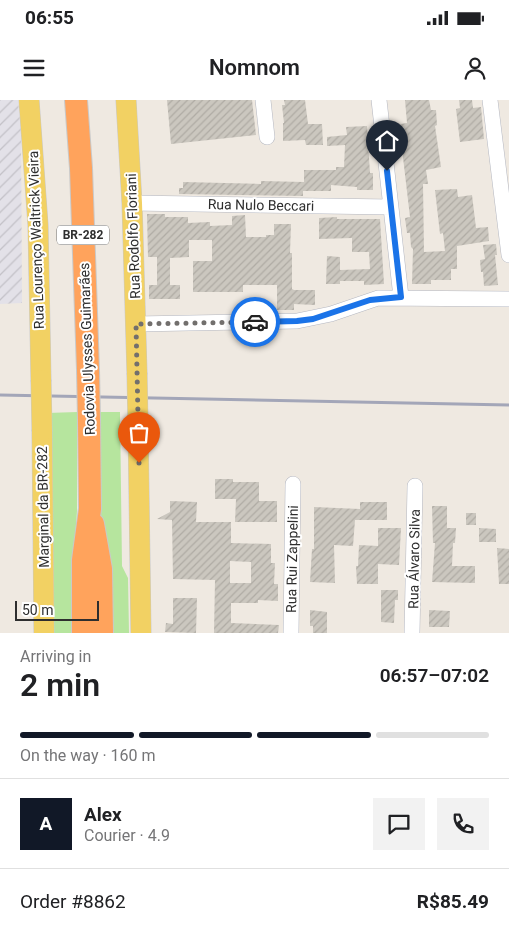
<!DOCTYPE html>
<meta charset="utf-8">
<style>
:root{--surface:#fff;--page:#f2f2f2;--text:#202124;--muted:#757577;--line:#e0e0e0;--accent:#111827}
body{margin:0;font-family:Roboto,sans-serif;background:var(--page);color:var(--text);height:100vh;display:flex;flex-direction:column;font-size:19px;white-space:nowrap}
*{box-sizing:border-box;margin:0}
p{font-size:16px;color:var(--muted)}
.icon{flex:none;width:28px;height:28px;fill:none;stroke:currentColor;stroke-width:2;stroke-linecap:round;stroke-linejoin:round}
.map{position:relative;height:533px;overflow:hidden}
.panel{display:flex;flex-direction:column;background:var(--surface);flex:1}
.panel>*{flex:none}
.scale{position:absolute;left:15px;bottom:12px;width:84px;box-sizing:border-box;padding-left:5px;border:2px solid #2e2e2e;border-top:0;font-size:14px;line-height:18px;white-space:nowrap;color:#2e2e2e;-webkit-text-stroke:4px #fff;paint-order:stroke}
.pin{position:absolute;display:grid;place-items:center;width:42px;height:42px;color:#fff;margin:-51px -21px;border-radius:50% 50% 50% 0;rotate:-45deg;box-shadow:0 0 5px #0007}
.pin .icon{rotate:45deg}
.courier{position:absolute;display:grid;place-items:center;width:50px;height:50px;margin:-25px;border:4px solid #1a73e8;border-radius:50%;background:#fff;color:#222;box-shadow:0 1px 6px #0007}
.overview em{font-style:normal;font-weight:600}
.overview div{display:flex;flex-direction:column-reverse}
.overview{display:flex;align-items:center;justify-content:space-between;height:85px;padding:0 20px}
h1{font-size:32px;font-weight:600;line-height:38px}
.bar{display:grid;grid-template-columns:repeat(4,1fr);gap:8px 5px;align-content:center;height:60px;padding:0 20px}
.bar i{height:6px;border-radius:4px;background:var(--line)}
.bar .current{background:var(--accent)}
.bar p{grid-column:span 4}
.line{display:flex;align-items:center;gap:12px;padding:0 20px;border-top:1px solid var(--line)}
.line div{flex:1}
.round{display:grid;place-items:center;flex:none;width:52px;height:52px;border-radius:0px;background:var(--page)}
.status{display:flex;justify-content:space-between;align-items:center;height:35px;padding:0 25px;background:var(--surface);direction:ltr}
.status svg{height:14px;fill:currentColor}
header{display:flex;justify-content:space-between;align-items:center;height:65px;padding:0 20px;background:var(--surface);font-size:22px;font-weight:600}
.map>svg:first-child{display:block}
.industrial{fill:url(#industrial-furrows)}
.grass{fill:#b6e59e}
.building{fill:url(#building-hatch);fill-rule:evenodd}
.lines{fill:none;stroke-linecap:round;stroke-linejoin:round}
.minor-casing{stroke:#b4b7c1;stroke-width:16}
.major-casing{stroke:#c9c9c9;stroke-width:21}
.highway-casing{stroke:#c9c9c9;stroke-width:24}
.minor{stroke:#fff;stroke-width:15}
.major{stroke:#f2d163;stroke-width:20}
.highway{stroke:#ffa35c;stroke-width:22}
.rail{stroke:#a3a6b8;stroke-width:3}
.major-bridge-casing{stroke:#c9c9c9;stroke-width:21;stroke-linecap:butt}
.highway-bridge-casing{stroke:#c9c9c9;stroke-width:24;stroke-linecap:butt}
.major-bridge{stroke:#f2d163;stroke-width:20}
.highway-bridge{stroke:#ffa35c;stroke-width:22}
.done{stroke:#726f6d;stroke-width:5;stroke-dasharray:0 9}
.route{stroke:#1a73e8;stroke-width:6}
.labels{text-anchor:middle;stroke-width:4;stroke-linejoin:round;paint-order:stroke}
.shield{fill:#fff;stroke:#6d6d6d;stroke-width:1}
.shield-label{font-size:12px;font-weight:bold;fill:#2e2e2e}
.street-label{font-size:14px;fill:#2e2e2e;stroke:#fff}
</style>
<div class="status"><b>06:55</b><svg viewBox="0 0 49 12"><path d="M0 12V9h3v3zM5 12V6h3v6zM10 12V3h3v9zM15 12V0h3v12zM26 1h20v11H26zM47 4h2v5h-2z"/></svg></div>
<header><svg class="icon" aria-label="menu" viewBox="0 0 24 24"><path d="M4 6h16M4 12h16M4 18h16"/></svg>Nomnom<svg class="icon" aria-label="person" viewBox="0 0 24 24"><circle cx="12" cy="8" r="4"/><path d="M4 21q1-7 8-7t8 7"/></svg></header>
<div class="map">
<svg width="509" height="533" viewBox="0 0 509 533">
<defs>
<pattern id="industrial-furrows" width="10" height="10" patternUnits="userSpaceOnUse" patternTransform="scale(1.25)"><rect width="10" height="10" fill="#e3e1e8"/><path d="M-1 1l2-2M0 10L10 0M9 11l2-2" fill="none" stroke="#c3c1c7"/></pattern>
<pattern id="building-hatch" width="6" height="6" patternUnits="userSpaceOnUse" patternTransform="scale(1.25)"><rect width="6" height="6" fill="#cbc7bf"/><path d="M-1 1l2-2M0 6l6-6M5 7l2-2" fill="none" stroke="#afaba4"/></pattern>
</defs>
<rect width="100%" height="100%" fill="#efe9e1"/>
<path class="industrial" d="M0,0H18L21,32L22,203L0,204Z"/>
<path class="grass" d="M77,312V411L72,479V533H50L47,313Z
M98,312H120L122,466L128,478L129,533H108L107,463L100,411Z"/>
<path class="building" d="M167,0H252L256,35L171,44Z
M284,0H305L308,24H322L323,45H306L305,40L283,41V23H284L282,5H285Z
M405,0H429L431,10H436L437,25L435,26L441,67L426,70L428,84H423L424,152L445,151L443,133L440,134L435,90L457,89L458,97L472,95L476,128L488,127L489,141L457,146V169H451V180H431V184H412L413,149L411,147L410,133H407L405,118L410,117L402,49H400L399,35H401L400,24L407,23Z
M459,0H472L473,8L481,7L484,39L460,42L456,9L460,8Z
M367,26L370,73H373V90H357V87L331,85V91H303V96L179,94V88H183V82L261,84V81L304,82V70H336V67H344L345,45L327,46V37L347,35L346,27Z
M147,114H165V117H188V123L210,122V126L232,125V116L245,115L246,137H266V135H274V124H291L290,153H292V189L294,190H315V205L294,204V210H277V185H243V192H193V161H212V140H189V157L170,158V185H180V199H149V185H157V157H148Z
M337,117V119H380L384,184L364,185V181H340V184H326L327,156L340,157V170L370,169L369,152H352V138L319,139V118Z
M496,144L497,155H495L498,185L484,186L483,172H481L480,160L485,159L483,145Z
M215,379H233V382H259V401H277V422H235L236,399H215Z
M170,401L197,402L196,422H231V443L271,444V463H275L274,484H278V501L258,500V503H231V523L279,525L278,533H214L215,480L173,479L172,420L157,419L170,412ZM230,461L251,462V483H230Z
M360,402H387V420H355L353,446L334,445L335,483L310,482L312,449H314V407L360,409Z
M432,406H447V428H456L455,443H453L452,466H475V483L432,482L435,443H433Z
M466,413H476V425H466Z
M378,428H401L399,465L378,464V484H357L356,466H358L359,445L378,446Z
M479,428L496,429V442H479Z
M497,448L509,449V484H499Z
M381,490H398V500H395L394,523L381,522Z
M173,498H197L196,533L165,532L166,523L173,524Z
M310,510L327,512V533H313V526H310Z
M429,510L450,511L449,527H429Z"/>
<g class="lines">
<g class="minor-casing">
<path id="minor" d="M263,0L267,37
M379,0L401,197
M490,0L509,155
M132,103L391,107
M136,224L297,221L331,214L378,198L509,199
M291,533L293,384
M412,533L415,386"/>
</g>
<g class="major-casing">
<path id="major" d="M29,0L38,125L41,280
M126,0L132,103L137,273
M138,324L141,533
M42,331L44,533"/>
</g>
<g class="highway-casing">
<path id="highway" d="M76,0L81,68L88,270
M93,424L101,469L102,533
M83,533V460L90,409L89,320"/>
</g>
<use href="#minor" class="minor"/>
<use href="#major" class="major"/>
<use href="#highway" class="highway"/>
<path class="rail" d="M0,295L509,305"/>
<g class="major-bridge-casing">
<path id="major-bridge" d="M137,273L138,324
M41,280L42,331"/>
</g>
<g class="highway-bridge-casing">
<path id="highway-bridge" d="M88,270L89,320"/>
</g>
<use href="#major-bridge" class="major-bridge"/>
<use href="#highway-bridge" class="highway-bridge"/>
</g>
<g class="lines">
<path class="done" d="M139,363L136,224L255,222"/>
<path class="route" d="M255,222L297,221L313,219L370,200L401,197L387,71"/>
</g>
<g class="labels">
<rect class="shield" x="57" y="125.5" width="52" height="19" rx="4"/>
<g class="shield-label">
<text x="83" y="139">BR-282</text>
</g>
<g class="street-label">
<text transform="translate(261 105) rotate(1)" y="5">Rua Nulo Beccari</text>
<text transform="translate(133 136) rotate(-92)" y="5">Rua Rodolfo Floriani</text>
<text transform="translate(36 140) rotate(-92)" y="5">Rua Lourenço Waltrick Vieira</text>
<text transform="translate(87 249) rotate(-92)" y="5">Rodovia Ulysses Guimarães</text>
<text transform="translate(43 407) rotate(-91)" y="5">Marginal da BR-282</text>
<text transform="translate(292 459) rotate(-89)" y="5">Rua Rui Zappelini</text>
<text transform="translate(414 459) rotate(-89)" y="5">Rua Álvaro Silva</text>
</g>
</g>
</svg>
<div class="scale">50 m</div>
<div class="pin" style="left:139px;top:363px;background:#ea580c"><svg class="icon" aria-label="bag" viewBox="0 0 24 24"><path d="M5 8h14l-1 12H6zM9 8a3 3 0 0 1 6 0"/></svg></div>
<div class="pin" style="left:387px;top:71px;background:#1f2937"><svg class="icon" aria-label="home" viewBox="0 0 24 24"><path d="M3 11l9-7 9 7M6 9v11h12V9"/></svg></div>
<div class="courier" style="left:255px;top:222px"><svg class="icon" aria-label="car" viewBox="0 0 24 24"><path d="M5 17H2v-5l4-1 3-4h7l3 4 3 1v5h-3M9 17h6M6 11h13"/><circle cx="7" cy="17" r="2"/><circle cx="17" cy="17" r="2"/></svg></div>
</div>
<section class="panel">
<div class="overview"><div><h1>2 min</h1><p>Arriving in</p></div><em>06:57–07:02</em></div>
<div class="bar"><i class="current"></i><i class="current"></i><i class="current"></i><i></i><p>On the way · 160 m</p></div>
<div class="line" style="height:90px"><b class="round" style="background:var(--accent);color:#fff">A</b><div><b>Alex</b><p>Courier · 4.9</p></div><a class="round"><svg class="icon" aria-label="chat" viewBox="0 0 24 24"><path d="M4 5h16v11H9l-5 4z"/></svg></a><a class="round"><svg class="icon" aria-label="phone" viewBox="0 0 24 24"><path d="M5 4h4l2 5-3 2q2 4 5 5l2-3 5 2v4C11 20 4 13 5 4z"/></svg></a></div>
<div class="line" style="height:65px"><div>Order #8862</div><b>R$85.49</b></div>
</section>
